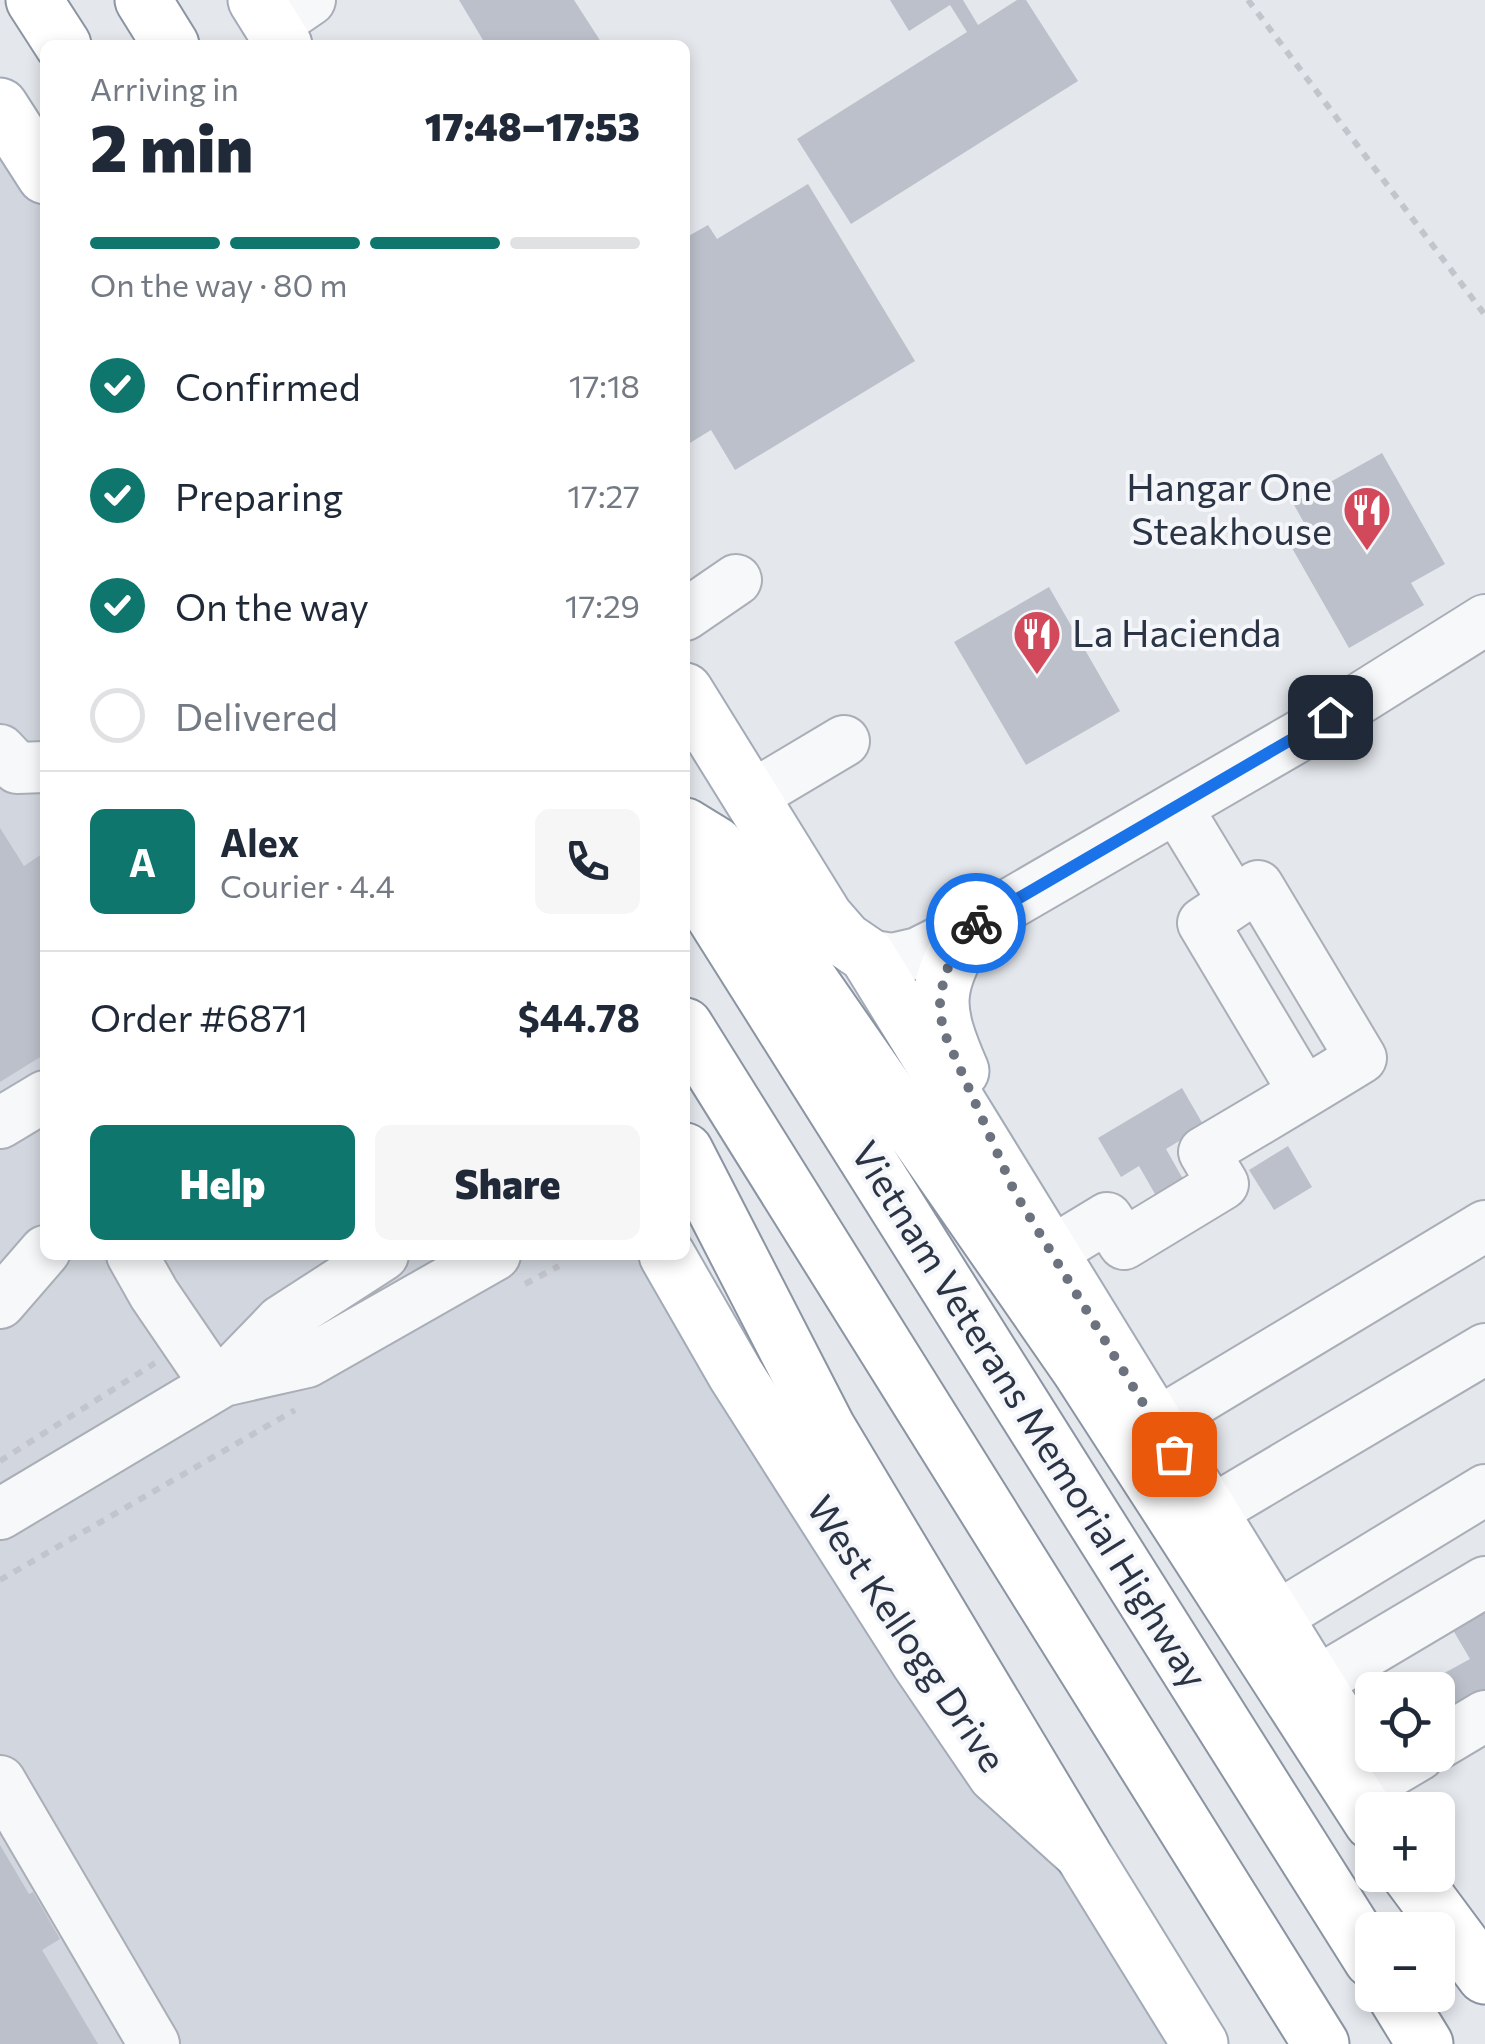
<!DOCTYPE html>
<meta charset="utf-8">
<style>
:root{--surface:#fff;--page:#f6f6f7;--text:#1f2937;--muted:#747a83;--line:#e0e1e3;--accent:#0f766e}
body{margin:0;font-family:Commissioner,sans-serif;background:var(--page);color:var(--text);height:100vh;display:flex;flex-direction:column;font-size:38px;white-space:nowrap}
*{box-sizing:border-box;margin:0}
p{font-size:32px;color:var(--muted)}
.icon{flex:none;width:55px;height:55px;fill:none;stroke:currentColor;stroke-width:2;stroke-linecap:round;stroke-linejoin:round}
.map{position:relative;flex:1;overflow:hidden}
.drawer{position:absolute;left:40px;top:40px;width:650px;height:1220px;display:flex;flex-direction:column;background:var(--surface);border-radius:15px;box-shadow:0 5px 15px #0003}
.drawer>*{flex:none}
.buttons{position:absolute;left:1355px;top:1672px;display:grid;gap:20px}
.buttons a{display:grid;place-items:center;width:100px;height:100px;border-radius:15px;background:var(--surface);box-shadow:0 5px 15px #0003;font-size:50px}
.pin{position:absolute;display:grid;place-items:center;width:85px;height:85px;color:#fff;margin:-42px;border-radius:20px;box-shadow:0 5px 15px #0006}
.courier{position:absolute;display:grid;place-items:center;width:100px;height:100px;margin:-50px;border:8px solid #1a73e8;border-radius:50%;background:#fff;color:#222;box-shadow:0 2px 12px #0007}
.overview em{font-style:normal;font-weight:800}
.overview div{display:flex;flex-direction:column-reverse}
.overview{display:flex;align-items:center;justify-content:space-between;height:170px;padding:0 50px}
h1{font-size:65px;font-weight:800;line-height:75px}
.bar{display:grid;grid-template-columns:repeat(4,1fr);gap:15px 10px;align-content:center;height:120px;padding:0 50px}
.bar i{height:12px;border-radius:8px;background:var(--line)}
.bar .current{background:var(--accent)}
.bar p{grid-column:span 4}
.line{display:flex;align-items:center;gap:25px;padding:0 50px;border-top:2px solid var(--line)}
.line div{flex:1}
.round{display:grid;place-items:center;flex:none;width:105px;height:105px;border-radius:15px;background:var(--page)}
ol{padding:0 50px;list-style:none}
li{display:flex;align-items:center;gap:30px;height:110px}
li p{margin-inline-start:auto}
li .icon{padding:10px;border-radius:50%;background:var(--accent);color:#fff;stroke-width:4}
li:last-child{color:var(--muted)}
li i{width:55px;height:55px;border:5px solid var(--line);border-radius:50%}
.cta{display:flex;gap:20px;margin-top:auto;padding:20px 50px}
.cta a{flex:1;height:115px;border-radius:15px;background:var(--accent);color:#fff;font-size:40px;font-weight:800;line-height:115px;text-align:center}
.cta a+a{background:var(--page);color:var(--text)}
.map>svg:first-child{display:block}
.built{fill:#d2d6de}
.building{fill:#bbc0ca}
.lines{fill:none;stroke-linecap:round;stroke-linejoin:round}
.minor-casing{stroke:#a9aeb7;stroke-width:54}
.major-casing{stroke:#a3abb8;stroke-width:59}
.highway-casing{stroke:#8b94a3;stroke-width:59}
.path{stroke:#c2c5cb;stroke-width:6;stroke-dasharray:8 8;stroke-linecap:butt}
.minor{stroke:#f7f8fa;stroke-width:50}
.major{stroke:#fff;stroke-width:55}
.highway{stroke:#fff;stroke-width:55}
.done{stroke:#6c737f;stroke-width:10;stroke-dasharray:0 18}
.route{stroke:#1a73e8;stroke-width:12}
.labels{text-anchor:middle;stroke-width:8;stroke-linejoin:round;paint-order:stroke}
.poi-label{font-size:38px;fill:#2b3445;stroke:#f4f6f9;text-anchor:end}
.street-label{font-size:38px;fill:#2b3445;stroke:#f4f6f9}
</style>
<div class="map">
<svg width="1485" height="2044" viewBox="0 0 1485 2044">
<rect width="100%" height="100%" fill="#e4e7ec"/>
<path class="built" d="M0,133L45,202V1255H667L1200,2044H0Z"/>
<path class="building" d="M459,0H574L603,45H486Z
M890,0H963L978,25L1017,0H1026L1078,81L851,224L797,139L967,32L950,5L909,31Z
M808,184L915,361L735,470L711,430L685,446V238L708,225L717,239Z
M1382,453L1445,564L1411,583L1424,605L1349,648L1288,541L1308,530L1293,503Z
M1049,587L1120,711L1026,765L954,642Z
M0,828L24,866L45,852V1054L0,1082Z
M1182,1088L1204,1126L1166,1149L1191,1193L1163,1208L1139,1166L1121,1177L1098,1138Z
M1288,1146L1312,1187L1274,1210L1249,1170Z
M1485,1605V1703L1460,1718L1437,1677L1470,1659L1450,1625Z
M0,1845L29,1894L33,1892L60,1939L42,1950L98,2044H0Z"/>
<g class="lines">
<g class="minor-casing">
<path id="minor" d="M272,26L310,0
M685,615L736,580
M0,750L17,768L45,767
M750,797L844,741
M1177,808L1234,902
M867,955L892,959L918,953L970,927L1313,728L1485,620
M0,1123L45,1096
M1051,1252L1107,1218L1124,1244L1223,1184L1204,1152C1257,1121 1309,1090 1361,1058L1258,886L1203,923L1304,1092
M132,1255L154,1294L216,1385
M0,1303L45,1251
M223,1381L307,1362L495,1255
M1156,1424L1485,1226
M1210,1512L1485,1349
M0,1514L223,1381L281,1321L383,1255
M1275,1618L1485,1490
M1315,1683L1485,1582
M1438,1744L1485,1716
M0,1781L154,2044
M1375,1781L1419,1755"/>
</g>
<g class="major-casing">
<path id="major" d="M256,0L284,45
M0,106L45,176
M685,691L825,917L845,940L867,955L1355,1748
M961,1071C933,1006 933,989 970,927
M667,1255L736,1375L919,1662L996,1775L1082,1853L1200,2044"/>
</g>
<g class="highway-casing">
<path id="highway" d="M34,0L63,45
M143,0L171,45
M685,826L716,845L1080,1370L1372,1822
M685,870L1372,1960
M685,1026L1321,2044
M685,1151L828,1429L1082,1853
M1410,1875L1485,1976
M1395,1995L1425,2044"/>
</g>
<path class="path" d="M1248,0L1485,315
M525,1284L559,1266
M0,1461L155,1363
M0,1580L295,1410"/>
<use href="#minor" class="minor"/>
<use href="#major" class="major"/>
<use href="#highway" class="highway"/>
</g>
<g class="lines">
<path class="done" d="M976,923C957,935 940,982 940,1005C940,1013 942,1022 943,1030L1015,1193L1174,1454"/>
<path class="route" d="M976,923L1330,717"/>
</g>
<defs>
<g id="restaurant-pin" transform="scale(2.5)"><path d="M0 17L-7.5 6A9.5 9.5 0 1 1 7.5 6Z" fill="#d1495b" stroke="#f4f6f9"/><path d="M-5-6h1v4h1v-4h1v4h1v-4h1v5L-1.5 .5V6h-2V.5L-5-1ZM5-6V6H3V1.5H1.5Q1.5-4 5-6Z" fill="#fff"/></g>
</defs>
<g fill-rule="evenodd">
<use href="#restaurant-pin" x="1367" y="510"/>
<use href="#restaurant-pin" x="1037" y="634"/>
</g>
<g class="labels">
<g class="poi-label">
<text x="1332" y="501">Hangar One<tspan x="1332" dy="44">Steakhouse</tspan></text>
<text x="1072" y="647" text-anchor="start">La Hacienda</text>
</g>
<g class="street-label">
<text transform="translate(1029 1415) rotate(58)" y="13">Vietnam Veterans Memorial Highway</text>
<text transform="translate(906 1634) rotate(56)" y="13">West Kellogg Drive</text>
</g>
</g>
</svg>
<div class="buttons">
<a><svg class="icon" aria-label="locate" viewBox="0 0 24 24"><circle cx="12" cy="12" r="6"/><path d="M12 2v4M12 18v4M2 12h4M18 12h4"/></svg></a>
<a>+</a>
<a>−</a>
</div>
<div class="pin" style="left:1174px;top:1454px;background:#ea580c"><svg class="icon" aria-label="bag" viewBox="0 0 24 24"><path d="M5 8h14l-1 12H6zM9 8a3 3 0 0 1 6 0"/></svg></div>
<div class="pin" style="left:1330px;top:717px;background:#1f2937"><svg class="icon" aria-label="home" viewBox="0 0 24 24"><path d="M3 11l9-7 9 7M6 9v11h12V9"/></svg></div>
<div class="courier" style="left:976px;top:923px"><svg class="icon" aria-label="bike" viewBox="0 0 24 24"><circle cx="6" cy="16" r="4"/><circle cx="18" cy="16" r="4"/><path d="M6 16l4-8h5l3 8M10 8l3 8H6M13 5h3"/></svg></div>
<section class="drawer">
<div class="overview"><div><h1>2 min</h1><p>Arriving in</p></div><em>17:48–17:53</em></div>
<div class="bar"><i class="current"></i><i class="current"></i><i class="current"></i><i></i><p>On the way · 80 m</p></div>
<ol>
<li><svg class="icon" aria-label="check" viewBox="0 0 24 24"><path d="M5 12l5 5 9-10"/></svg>Confirmed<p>17:18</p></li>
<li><svg class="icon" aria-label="check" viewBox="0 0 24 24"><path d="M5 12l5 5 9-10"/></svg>Preparing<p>17:27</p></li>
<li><svg class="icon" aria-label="check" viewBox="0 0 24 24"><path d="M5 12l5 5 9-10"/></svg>On the way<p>17:29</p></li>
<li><i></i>Delivered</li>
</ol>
<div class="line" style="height:180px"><b class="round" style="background:var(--accent);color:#fff">A</b><div><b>Alex</b><p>Courier · 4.4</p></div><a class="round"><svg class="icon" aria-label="phone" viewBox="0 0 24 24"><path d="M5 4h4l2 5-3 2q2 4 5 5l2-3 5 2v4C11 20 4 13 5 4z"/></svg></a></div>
<div class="line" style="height:130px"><div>Order #6871</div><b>$44.78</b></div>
<div class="cta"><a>Help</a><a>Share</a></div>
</section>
</div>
